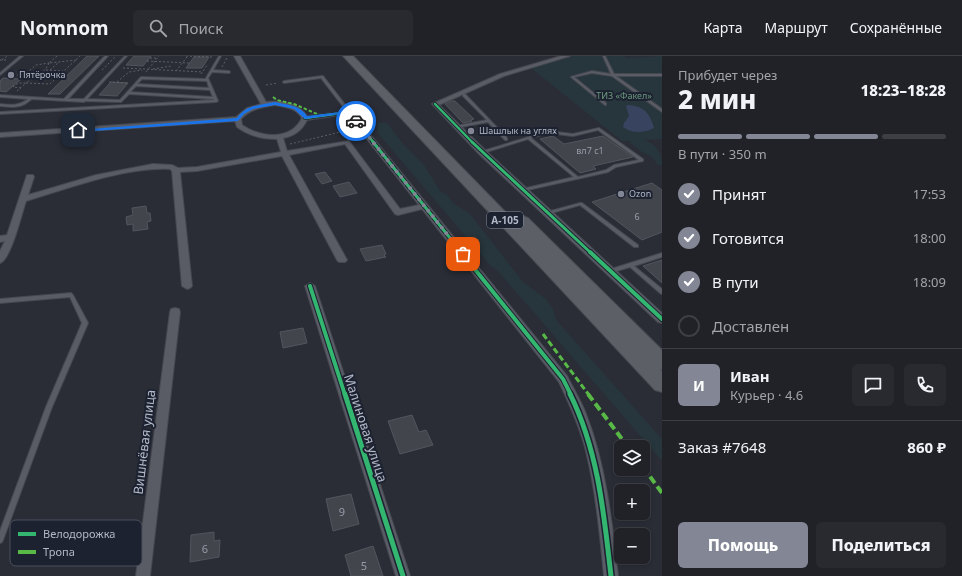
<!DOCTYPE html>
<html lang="ru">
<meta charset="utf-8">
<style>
:root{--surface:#202228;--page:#282a30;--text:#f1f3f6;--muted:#a2a4a8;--line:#3d3f45;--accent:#838795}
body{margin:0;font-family:"Noto Sans",sans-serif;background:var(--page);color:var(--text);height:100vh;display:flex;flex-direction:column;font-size:15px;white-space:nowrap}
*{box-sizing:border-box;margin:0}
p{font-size:13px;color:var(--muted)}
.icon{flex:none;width:22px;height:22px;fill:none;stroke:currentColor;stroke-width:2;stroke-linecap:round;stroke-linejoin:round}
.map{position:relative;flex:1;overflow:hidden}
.sheet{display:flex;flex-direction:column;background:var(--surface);width:300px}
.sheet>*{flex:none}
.buttons{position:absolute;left:614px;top:384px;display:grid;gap:8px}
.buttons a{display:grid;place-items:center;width:36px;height:36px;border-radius:6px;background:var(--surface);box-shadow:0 2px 6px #0003,0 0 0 1px var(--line);font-size:20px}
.pin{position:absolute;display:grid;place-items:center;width:34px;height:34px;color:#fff;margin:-17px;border-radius:8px;box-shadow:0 2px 6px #0006}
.courier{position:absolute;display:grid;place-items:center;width:40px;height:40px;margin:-20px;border:3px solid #1a73e8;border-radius:50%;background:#fff;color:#222;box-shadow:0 1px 5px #0007}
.headline em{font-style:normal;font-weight:800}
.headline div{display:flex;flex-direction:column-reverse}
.headline{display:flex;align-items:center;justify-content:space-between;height:68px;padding:0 16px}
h1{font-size:26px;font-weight:800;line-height:30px}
.bar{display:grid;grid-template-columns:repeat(4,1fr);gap:6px 4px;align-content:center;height:48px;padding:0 16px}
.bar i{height:5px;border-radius:3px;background:var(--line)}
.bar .current{background:var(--accent)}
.bar p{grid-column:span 4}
.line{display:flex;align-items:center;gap:10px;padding:0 16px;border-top:1px solid var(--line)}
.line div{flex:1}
.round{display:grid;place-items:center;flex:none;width:42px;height:42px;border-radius:6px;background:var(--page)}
ol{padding:0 16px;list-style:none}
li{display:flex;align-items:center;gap:12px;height:44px}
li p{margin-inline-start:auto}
li .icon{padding:4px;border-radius:50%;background:var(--accent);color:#fff;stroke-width:4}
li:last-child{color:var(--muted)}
li i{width:22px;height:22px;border:2px solid var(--line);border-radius:50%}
.primary-button{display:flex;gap:8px;margin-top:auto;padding:8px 16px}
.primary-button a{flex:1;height:46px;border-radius:6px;background:var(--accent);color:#fff;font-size:16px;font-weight:800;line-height:46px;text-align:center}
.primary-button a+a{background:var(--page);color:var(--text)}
header{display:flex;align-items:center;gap:24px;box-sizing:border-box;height:56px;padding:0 20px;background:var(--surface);border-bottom:1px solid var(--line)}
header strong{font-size:19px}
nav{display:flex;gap:22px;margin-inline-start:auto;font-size:14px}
.search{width:280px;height:36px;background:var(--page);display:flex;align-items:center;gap:10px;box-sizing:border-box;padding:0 14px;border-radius:6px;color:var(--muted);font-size:15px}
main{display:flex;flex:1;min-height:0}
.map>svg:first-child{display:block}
.green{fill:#27363c}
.water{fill:#384360}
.building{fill:#43454d;stroke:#52555e}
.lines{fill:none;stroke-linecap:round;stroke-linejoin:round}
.service-casing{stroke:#464850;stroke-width:2}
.minor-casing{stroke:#464850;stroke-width:2}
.trunk-casing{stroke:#474952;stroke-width:2}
.path{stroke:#5d6068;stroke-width:1;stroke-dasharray:2 2;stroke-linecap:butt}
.service{fill:#595c65;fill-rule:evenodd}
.minor{fill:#595c65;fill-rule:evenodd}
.trunk{fill:#5d5f66;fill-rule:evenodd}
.quiet-far2{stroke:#58b947;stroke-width:2;stroke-dasharray:3.5 2;stroke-linecap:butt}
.quiet-far1{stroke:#58b947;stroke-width:3;stroke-dasharray:6 3;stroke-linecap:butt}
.quiet{stroke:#58b947;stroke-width:4;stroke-dasharray:8 4;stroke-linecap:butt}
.cycleway-far3-casing{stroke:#1d2231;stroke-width:4}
.cycleway-far2-casing{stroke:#1d2231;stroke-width:5}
.cycleway-far1-casing{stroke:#1d2231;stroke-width:6}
.cycleway-casing{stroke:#1d2231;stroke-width:8}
.cycleway-far3{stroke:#33b770;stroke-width:2.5}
.cycleway-far2{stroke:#33b770;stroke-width:3}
.cycleway-far1{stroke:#33b770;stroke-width:4}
.cycleway{stroke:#33b770;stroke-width:5}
.route{fill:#1a73e8}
.done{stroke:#838795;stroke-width:4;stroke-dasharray:0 7.2}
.poi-dot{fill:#838795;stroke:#1d2231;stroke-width:1.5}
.labels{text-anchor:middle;stroke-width:4;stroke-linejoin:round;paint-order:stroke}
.far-poi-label{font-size:9px;fill:#b3b8c8;stroke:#1d2231;text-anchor:start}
.far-park-label{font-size:9px;fill:#6b987c;stroke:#1d2231}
.number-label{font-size:9px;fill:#979ba9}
.shield{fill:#1d2231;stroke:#868b9b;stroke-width:1}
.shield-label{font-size:10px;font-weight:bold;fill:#b3b8c8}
.near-number-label{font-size:11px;fill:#979ba9}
.near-street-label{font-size:13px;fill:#b3b8c8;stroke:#1d2231}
.key{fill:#1d2231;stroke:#4a4f5e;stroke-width:1}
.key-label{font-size:11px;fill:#b3b8c8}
</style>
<header>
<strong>Nomnom</strong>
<div class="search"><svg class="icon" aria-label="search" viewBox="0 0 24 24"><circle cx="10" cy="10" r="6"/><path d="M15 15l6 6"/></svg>Поиск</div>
<nav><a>Карта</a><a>Маршрут</a><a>Сохранённые</a></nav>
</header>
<main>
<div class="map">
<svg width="662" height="520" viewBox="0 0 662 520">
<rect width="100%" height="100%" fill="#2a2d36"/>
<path class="green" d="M572,0H625V2L662,0V83L644,84C656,88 662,97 662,109H658L652,101L642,96L629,86L633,85H622L531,12Z
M378,67H387L403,88L424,109L440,135L448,140L453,147L470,158L523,226L546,243L553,253L556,264L662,383V405L498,215L491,210L377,76Z"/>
<path class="water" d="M628,49C644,50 650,57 654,72C644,77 632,78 623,71L624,67L629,60L626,50Z"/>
<path class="building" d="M87,0H99L60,38H48Z
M134,0H151L143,10L126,9Z
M194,1H209L202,12H186Z
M3,22L21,23L6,36L0,35V25Z
M111,26L128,27L117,40L99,39Z
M451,45H455L474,63L471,64L472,65L463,67L445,48Z
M553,80L564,88L603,80L633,101L593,110L596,113L580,117L540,83Z
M325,116L332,125L322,128L315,118Z
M349,126L357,137L340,141L333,130Z
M652,127L662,134V176L642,184L592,146Z
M146,150L147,157H150L151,165L147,166L148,173L133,175V168L127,169L126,161L133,159L132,152Z
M382,189L386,198L384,199L386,201L366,205L360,193Z
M662,204V227L643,210Z
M303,272L307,287L283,292L280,276Z
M412,359L419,376L426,374L433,389L400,398L388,365Z
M351,438L359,468L333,475L326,443Z
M214,476V485L220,484L219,501L190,506L191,479Z
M373,490L383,520H351L345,499Z"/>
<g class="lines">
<g class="service-casing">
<path id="service" d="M20,0H23L0,19V17Z
M105,0H108L68,43H84L125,0H127L87,43L120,44L141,21L206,23V22L219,0H221L213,14L229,15L230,16L229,17L212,16L208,22L218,45L216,46L0,58V56L214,44V43L129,38L121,46L85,45L84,46L32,43L25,48L20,50L13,51L0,50V48C12,49 19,50 28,43L0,41V39L64,43ZM142,23L207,25L209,32L137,28ZM136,30L210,34L213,41L130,36Z
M603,0H605L614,18H662V20H616L662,53V56L612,20L592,17L574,21L606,47V49H605L571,21L592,15L611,18Z
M322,20H323L350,55V57H348L321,22L284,27L283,26L284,25Z
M463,38H465L507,82V84H505L488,66L455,72L454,71L456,70L487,64L463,40Z
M599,72L643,103V105L616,111L608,116L523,135L521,134L522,133L574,121L528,83L483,97L480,96L548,75L573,78ZM598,74L639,104L614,109L606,114L578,121L531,82L548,77L573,80Z
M580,147H582L638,189V191H634L580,149L548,158L546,157L547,156Z
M662,197V201L634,210L662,233V238L660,237L630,211L610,217L608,215V214Z
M71,237L73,239L88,267L52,351L3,484L2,486L0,487V475L46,351L82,267L70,241L0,247V243Z"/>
</g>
<g class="minor-casing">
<path id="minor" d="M234,0H240L266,46C280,44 298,47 307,60L351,55L567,320C573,332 581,345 586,358C606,409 612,466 618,520H604C600,479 596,436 586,395C580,371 570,349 559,326L422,153L398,159L395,158L345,88L289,99L347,204L345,206H339L337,204L282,100L197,115L180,116L192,230L190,232L187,233L182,230L172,115L170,113C125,111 70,132 26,145C22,156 11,204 0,207V195L5,185L0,186V180L7,179L27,119H33L34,121L28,139L96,119L153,108L172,109L178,112L197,111L281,96L277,83C262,83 249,80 237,71L235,65L0,81V77L236,61L247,52L261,48ZM275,49C286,51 296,52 302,62C291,85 261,82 242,69L241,63C250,53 262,51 275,49ZM347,58L419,149L400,153L349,85L287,95L283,82C295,80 302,74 307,64Z
M561,0H570L504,20L439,49L485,94L662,257V267L658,266L479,98L432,48L500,18Z
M310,227L315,230L410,520H396L305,230Z
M175,252L179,253L180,256L150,520H136L170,256L171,253Z"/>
</g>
<g class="trunk-casing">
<path id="trunk" d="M343,0H353L524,175L516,165L518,162L523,160L528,162L662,294V314L659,313L662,315V336L655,334Z"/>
</g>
<path class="path" d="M57,0L49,7L77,4
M186,0L213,1
M150,2H157
M0,4H8
M2,4L7,0
M147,5L189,7
M49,7C44,19 35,20 23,20L36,9Z
M222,11L227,2H225
M123,12L203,16
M153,13L171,10
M46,14L63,15
M50,14L59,6
M102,14L116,0
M176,15L187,1
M146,16L159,0
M201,18L208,8
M17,19L23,20
M109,26L129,27
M117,26L129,16L142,14
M266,29L278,27
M21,32L13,31L18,27H26L36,20L57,22
M17,35L26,27L50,28L80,0
M290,88L353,73"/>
<use href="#service" class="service"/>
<use href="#minor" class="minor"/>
<use href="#trunk" class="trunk"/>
<path class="quiet-far2" d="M273,41L277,44L294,48L317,58"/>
<path class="quiet-far1" d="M543,278L589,339"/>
<path class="quiet" d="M588,338L628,391
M643,411L662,437"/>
<g class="cycleway-far3-casing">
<path id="cycleway-far3" d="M435,48L473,87
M305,62L349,56L374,87"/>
</g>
<g class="cycleway-far2-casing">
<path id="cycleway-far2" d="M373,86L462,197
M472,86L591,197"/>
</g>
<g class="cycleway-far1-casing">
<path id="cycleway-far1" d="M461,196L563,323L571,339
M590,196L662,263
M310,230L345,339"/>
</g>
<g class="cycleway-casing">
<path id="cycleway" d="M345,338L403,520
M570,338C598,394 604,458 611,520"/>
</g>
<use href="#cycleway-far3" class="cycleway-far3"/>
<use href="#cycleway-far2" class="cycleway-far2"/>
<use href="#cycleway-far1" class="cycleway-far1"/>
<use href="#cycleway" class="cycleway"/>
</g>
<path class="route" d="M275,46C287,49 300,49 307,60L349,55L359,65L355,66L348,57L305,63L294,53L275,49L253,53L244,58L238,65L78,76L76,74L237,62C246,49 260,49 275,46Z"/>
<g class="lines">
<path class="done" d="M356,65L463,198"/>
</g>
<g class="poi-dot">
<circle cx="11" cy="19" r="4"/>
<circle cx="471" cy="75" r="4"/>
<circle cx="621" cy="138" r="4"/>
</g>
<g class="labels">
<g class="far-poi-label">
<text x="19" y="22">Пятёрочка</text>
<text x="479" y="78">Шашлык на углях</text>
<text x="629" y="141">Ozon</text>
</g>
<g class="far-park-label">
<text x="624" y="43">ТИЗ «Факел»</text>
</g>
<g class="number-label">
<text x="590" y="98">вл7 с1</text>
<text x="637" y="164">6</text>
</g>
<rect class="shield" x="487" y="156" width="36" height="16" rx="3"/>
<g class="shield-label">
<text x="505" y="168">А-105</text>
</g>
<g class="near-number-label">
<text x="342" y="460">9</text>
<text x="205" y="497">6</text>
<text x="364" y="514">5</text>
</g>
<g class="near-street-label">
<text transform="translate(366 372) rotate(72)" y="5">Малиновая улица</text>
<text transform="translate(144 386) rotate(-83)" y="5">Вишнёвая улица</text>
</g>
</g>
<rect x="10" y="464" width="132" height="46" rx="6" class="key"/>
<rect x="18" y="476" width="18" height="4" fill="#33b770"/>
<rect x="18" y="494" width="18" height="4" fill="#58b947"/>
<g class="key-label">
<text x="43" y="482">Велодорожка</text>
<text x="43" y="500">Тропа</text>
</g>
</svg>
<div class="buttons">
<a><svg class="icon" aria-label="layers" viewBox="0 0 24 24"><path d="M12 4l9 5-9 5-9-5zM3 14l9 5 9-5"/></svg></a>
<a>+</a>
<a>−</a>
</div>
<div class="pin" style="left:463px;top:198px;background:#ea580c"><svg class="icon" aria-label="bag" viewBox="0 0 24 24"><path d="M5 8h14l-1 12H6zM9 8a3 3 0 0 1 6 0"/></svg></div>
<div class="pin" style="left:78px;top:74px;background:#1f2937"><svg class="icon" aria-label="home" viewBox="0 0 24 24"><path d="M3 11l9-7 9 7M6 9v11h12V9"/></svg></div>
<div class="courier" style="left:356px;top:65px"><svg class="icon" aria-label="car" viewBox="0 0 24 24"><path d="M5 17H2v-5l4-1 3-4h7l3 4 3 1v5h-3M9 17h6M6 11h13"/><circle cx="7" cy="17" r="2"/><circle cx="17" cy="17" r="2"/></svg></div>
</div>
<section class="sheet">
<div class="headline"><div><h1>2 мин</h1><p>Прибудет через</p></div><em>18:23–18:28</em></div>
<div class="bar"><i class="current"></i><i class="current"></i><i class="current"></i><i></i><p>В пути · 350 m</p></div>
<ol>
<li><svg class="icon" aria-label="check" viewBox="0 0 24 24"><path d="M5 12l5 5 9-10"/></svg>Принят<p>17:53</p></li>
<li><svg class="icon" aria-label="check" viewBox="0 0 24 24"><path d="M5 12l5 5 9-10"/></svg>Готовится<p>18:00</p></li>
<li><svg class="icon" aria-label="check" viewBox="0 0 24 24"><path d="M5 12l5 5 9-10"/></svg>В пути<p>18:09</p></li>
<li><i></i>Доставлен</li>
</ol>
<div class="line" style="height:72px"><b class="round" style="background:var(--accent);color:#fff">И</b><div><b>Иван</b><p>Курьер · 4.6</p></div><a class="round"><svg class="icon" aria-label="chat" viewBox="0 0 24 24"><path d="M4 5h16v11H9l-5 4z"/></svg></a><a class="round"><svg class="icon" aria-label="phone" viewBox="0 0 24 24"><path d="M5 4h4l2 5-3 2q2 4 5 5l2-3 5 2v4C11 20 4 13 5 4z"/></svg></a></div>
<div class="line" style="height:52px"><div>Заказ #7648</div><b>860 ₽</b></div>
<div class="primary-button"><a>Помощь</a><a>Поделиться</a></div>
</section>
</main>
